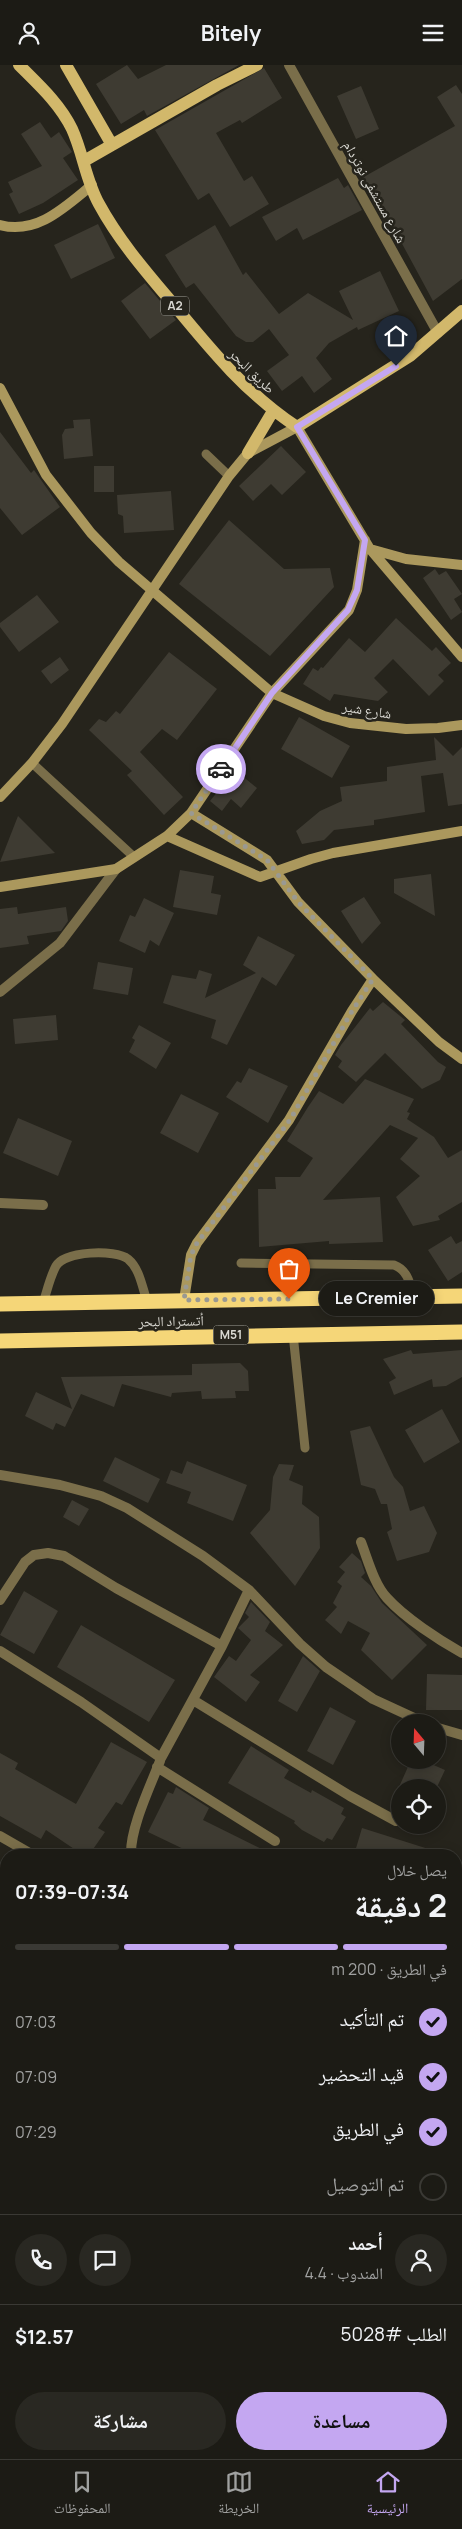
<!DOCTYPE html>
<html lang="ar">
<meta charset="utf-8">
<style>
:root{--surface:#1c1b15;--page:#292822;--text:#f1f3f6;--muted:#a0a1a0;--line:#3a3934;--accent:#c4a7f1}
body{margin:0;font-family:Manrope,"Noto Naskh Arabic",sans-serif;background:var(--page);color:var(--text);direction:rtl;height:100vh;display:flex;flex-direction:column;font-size:19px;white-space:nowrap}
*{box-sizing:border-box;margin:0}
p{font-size:16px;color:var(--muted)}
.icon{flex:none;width:28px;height:28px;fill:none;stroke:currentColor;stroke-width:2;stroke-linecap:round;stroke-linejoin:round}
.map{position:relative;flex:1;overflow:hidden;direction:ltr}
.panel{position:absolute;left:0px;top:1784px;width:462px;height:611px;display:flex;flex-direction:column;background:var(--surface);border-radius:20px 20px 0 0;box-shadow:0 2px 12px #0003,0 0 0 1px var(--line);direction:rtl}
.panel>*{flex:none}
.needle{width:32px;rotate:341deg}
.controls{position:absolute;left:391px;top:1649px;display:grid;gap:10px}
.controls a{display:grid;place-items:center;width:55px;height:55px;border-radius:50%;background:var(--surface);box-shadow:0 2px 12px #0003,0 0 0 1px var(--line);font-size:25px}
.pin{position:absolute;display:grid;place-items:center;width:42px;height:42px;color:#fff;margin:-51px -21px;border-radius:50% 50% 50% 0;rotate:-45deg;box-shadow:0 0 5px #0007}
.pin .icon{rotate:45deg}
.courier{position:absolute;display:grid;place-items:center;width:50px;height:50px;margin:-25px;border:4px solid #c4a7f1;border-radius:50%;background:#fff;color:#222;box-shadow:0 1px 6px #0007}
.bubble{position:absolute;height:35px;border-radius:18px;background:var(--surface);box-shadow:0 2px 12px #0003,0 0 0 1px var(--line);font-size:16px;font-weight:700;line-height:35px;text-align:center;direction:rtl}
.summary em{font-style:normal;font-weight:700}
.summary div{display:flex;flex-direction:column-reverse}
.summary{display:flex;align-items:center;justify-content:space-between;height:85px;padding:0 15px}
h1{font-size:32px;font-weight:700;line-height:38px}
.bar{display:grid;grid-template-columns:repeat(4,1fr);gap:8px 5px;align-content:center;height:60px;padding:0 15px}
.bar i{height:6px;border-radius:4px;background:var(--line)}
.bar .on{background:var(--accent)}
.bar p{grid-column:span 4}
.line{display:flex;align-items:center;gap:12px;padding:0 15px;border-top:1px solid var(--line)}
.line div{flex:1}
.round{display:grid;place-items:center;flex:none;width:52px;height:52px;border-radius:26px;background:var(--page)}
ol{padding:0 15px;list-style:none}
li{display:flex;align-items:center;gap:15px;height:55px}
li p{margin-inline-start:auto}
li .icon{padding:5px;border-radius:50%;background:var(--accent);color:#111;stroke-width:4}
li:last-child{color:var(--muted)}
li i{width:28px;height:28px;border:2px solid var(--line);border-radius:50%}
.cta{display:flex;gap:10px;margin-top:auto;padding:10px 15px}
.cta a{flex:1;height:58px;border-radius:30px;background:var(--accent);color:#111;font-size:20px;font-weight:700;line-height:58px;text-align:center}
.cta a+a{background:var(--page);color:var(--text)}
header{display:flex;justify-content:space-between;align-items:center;height:65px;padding:0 15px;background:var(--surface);font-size:22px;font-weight:700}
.tab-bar{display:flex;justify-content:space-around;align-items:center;height:70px;border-top:1px solid var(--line);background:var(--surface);font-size:14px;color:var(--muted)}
.tab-bar a{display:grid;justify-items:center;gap:2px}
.tab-bar .on{color:var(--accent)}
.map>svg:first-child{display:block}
.building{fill:#3e3b32}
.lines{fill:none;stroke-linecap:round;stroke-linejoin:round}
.lane{stroke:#7a6e4a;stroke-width:9}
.street{stroke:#7a6e4a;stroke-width:10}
.secondary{stroke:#ab985d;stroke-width:10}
.primary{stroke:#d2b86b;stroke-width:12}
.highway{stroke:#f5d678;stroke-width:15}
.done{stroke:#9a9992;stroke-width:5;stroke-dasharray:0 9}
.route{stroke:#c4a7f1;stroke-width:6}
.labels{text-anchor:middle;stroke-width:5;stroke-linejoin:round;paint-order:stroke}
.shield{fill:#26241c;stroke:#a3a29b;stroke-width:1}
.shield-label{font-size:12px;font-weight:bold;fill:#d9d8d2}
.street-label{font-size:14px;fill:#d9d8d2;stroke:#26241c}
</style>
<header><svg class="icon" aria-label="menu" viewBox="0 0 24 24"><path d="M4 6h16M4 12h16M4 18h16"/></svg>Bitely<svg class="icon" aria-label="person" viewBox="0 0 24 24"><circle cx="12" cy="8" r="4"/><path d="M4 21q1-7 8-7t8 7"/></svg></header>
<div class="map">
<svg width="462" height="2394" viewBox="0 0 462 2394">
<rect width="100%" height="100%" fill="#26241c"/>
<path class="building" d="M127,0L138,14L166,0H239L147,51L144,45L121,59L96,19Z
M264,3L282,33L242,58L240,55L216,68L244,116L252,111L269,139L230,162L209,128L198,135L155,65Z
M456,20L462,29V214L433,236L379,136L374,138L360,114L455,61L437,32Z
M361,21L379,64L356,74L337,31Z
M40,57L51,73L59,67L72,87L63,93L78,115L43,138L19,149L9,129L13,127L8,117L42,101L21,69Z
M338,113L344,123L348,120L362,145L303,175L297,163L276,176L262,152Z
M98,159L115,193L71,214L54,180Z
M215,160L243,210L246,207L279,249L308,228L353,255L339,226L380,206L399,246L358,265L357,262L329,278L316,293L332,314L314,328L302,311L282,326L267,306L289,290L269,264L253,277H246L236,271L194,218L186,223L165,190Z
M145,218L176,255L150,274L121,236Z
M90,354L93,391L64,394L62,370L65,364L74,363L73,355Z
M0,367L31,408L34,405L60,442L22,470L0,443Z
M281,381L306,407L282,430L271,419L253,436L239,421Z
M94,401H114V427H94Z
M171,426L174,465L124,468L123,451L118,449L117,430Z
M229,455L284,504L330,503L334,522L270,591L179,519Z
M435,504L439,510L446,506L462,529L454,534L462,547L451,555L423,513Z
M37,530L59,557L19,587L0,562V558Z
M396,553L432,586L436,582L451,598L438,610L444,616L429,631L393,594L374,613L388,627L378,636L334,629L330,636L303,619L313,603L318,606L321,602L323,603L349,573L365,587Z
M169,587L217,624L177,675L162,664L140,687L183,732L164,750L127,710L132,706L89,665L99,654L106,657L116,646L120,649Z
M60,592L69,605L51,619L41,606Z
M299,652L350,681L332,713L281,684Z
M434,672L453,691L462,682V739L448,741L443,708L421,711L425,747L374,755V760L334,765L324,775L302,779L296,766L320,746L342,736L340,722L387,716V702L436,695Z
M235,705L257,723L241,743L231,734L222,746L210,736Z
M18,751L55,788L0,797Z
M180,805L214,811L211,828L221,830L217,850L173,842Z
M431,809L435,851L394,828V814Z
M364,832L381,858L362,879L341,846Z
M144,833L174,848L159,881L150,875L145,888L119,876L130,850L135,852Z
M17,842L18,849L66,842L68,856L61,866L27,871L29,879L0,883V844Z
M258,871L295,890L276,921L262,912L227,980L211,973L216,955L163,938L172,910L196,914L199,905L212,909L205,933L256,908L243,900Z
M98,897L133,903L128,930L93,924Z
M383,937L405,955L401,959L438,997L446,1002L440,1015L422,1024L385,988L356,1017L338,1002L342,996L335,990L341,980L370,943L373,946Z
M56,950L58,975L15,979L13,954Z
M139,960L171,978L156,1004L129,987L135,975L132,973Z
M249,1003L288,1021L268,1058L226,1032L237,1016L241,1018Z
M365,1014L414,1034L407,1047L410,1048L407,1054L434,1072L448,1093L462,1085V1137L438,1151L440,1155L413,1161L396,1132L420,1111L400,1094L418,1073L390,1060L323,1135L380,1132L383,1177L329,1179V1176L259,1182L258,1124H276L275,1112H300L313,1093L287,1076L308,1042L319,1026L343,1039Z
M181,1029L219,1048L198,1088L160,1068Z
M18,1053L72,1076L58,1111L3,1088Z
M451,1171L456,1179L462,1176V1207L448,1216L428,1185Z
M411,1285L413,1289L462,1285V1312L446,1321L433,1322L432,1314L394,1330L389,1317L396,1313L383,1294Z
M240,1298L248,1306L249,1326H235L236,1333L202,1334L201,1326L172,1328L171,1332L122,1319L114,1342L81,1329L65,1362L56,1358L53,1365L25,1351L36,1327L72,1344L61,1312L192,1310V1299Z
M442,1344L460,1377L424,1398L405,1365Z
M370,1361L394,1412L403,1422L410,1446L424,1441L437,1468L429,1487L397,1496L387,1467L392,1464L387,1439H381L375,1424L361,1420L350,1366Z
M115,1392L160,1414L148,1438L103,1416Z
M187,1396L247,1420L233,1456L187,1438L191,1427L166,1418L171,1405L182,1409Z
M279,1399L294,1400L289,1415L303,1421L302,1439L319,1452L320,1483L295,1521L250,1468L270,1445L273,1412Z
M72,1435L89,1444L79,1461L63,1452Z
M352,1488L361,1496L365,1508L361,1512L371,1521L382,1538L427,1580L392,1615L361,1585L370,1568L348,1556L341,1569L325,1555L337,1542L333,1538L342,1521L337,1517L345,1507L339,1502Z
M24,1526L58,1546L34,1589L0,1570Z
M251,1537L270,1557L265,1566L283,1580L250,1610L260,1617L246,1637L214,1612L229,1591L236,1596L251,1575L238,1563L249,1552L245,1548Z
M81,1560L175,1615L149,1657L57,1602Z
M303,1591L320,1606L297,1647L278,1636Z
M427,1609L462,1610V1645H426Z
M330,1642L356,1656L333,1700L307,1686Z
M111,1677L147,1697L122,1740L116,1737L98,1763L105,1767L89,1790H83L46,1765L41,1774L0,1751V1688L18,1698L15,1704L76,1739Z
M251,1681L289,1705L284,1713L311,1728L312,1725L344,1743L341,1749L346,1752L332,1775L327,1773L324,1777L302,1765L294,1758L295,1756L228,1718Z
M411,1695H422L445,1705L437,1722H399Z
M176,1722L209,1743L203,1755L274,1790H196L148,1767L168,1727L173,1729Z
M362,1763L438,1787L437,1790H354Z"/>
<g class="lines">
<path class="lane" d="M206,389L229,411
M32,698L134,792
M241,1198L394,1200C408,1205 410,1219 414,1232
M43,1238C47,1226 50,1212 56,1201C64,1186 115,1184 128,1194C140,1204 142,1222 147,1236
M293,1269L305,1383"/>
<path class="street" d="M289,0L438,268
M0,927L60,878L116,804
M0,1138L43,1140
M0,1410L60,1420L101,1431L127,1443L203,1491L249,1525L300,1579L326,1602L373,1634L425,1658
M361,1477C368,1495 374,1519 387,1533C405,1553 439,1575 462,1588
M0,1535L25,1497L34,1490L48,1488L64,1491L116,1523L222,1581
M0,1586L81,1637L161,1693L222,1581L249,1525
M193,1635L350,1731L396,1756
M438,1663L462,1670
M157,1702L275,1776
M0,1771L33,1790
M131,1790C130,1763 150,1722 160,1696
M0,2010L6,1999
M456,2073L462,2075
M0,2075L6,2080
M456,2283L462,2277
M265,2389L271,2394
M184,2394L186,2389
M372,2394L376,2389"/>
<path class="secondary" d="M0,160C37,170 65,142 92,120
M0,323L46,410L91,468L119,497L272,628L324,651L350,658L406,664L438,663L462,660
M370,484L406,494L462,500
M0,732L32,698L62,659L229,411L248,388L297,362L370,484L462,592
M191,748L267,795L298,837L373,914L439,977L462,994
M167,771L260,812L311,794L333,788L462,766
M0,822L116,804L167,771L191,748L272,628L349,545L357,525L365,475
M184,1235L191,1190L197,1178L289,1055L352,946L373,914
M456,2042L462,2035
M96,2394L101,2389"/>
<path class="primary" d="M19,0C39,20 60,39 72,64C83,88 86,116 99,139C119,176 147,208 174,240C211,285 247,329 297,362L410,291L462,246
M66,0L112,80
M84,96L217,20L257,0
M248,388L273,346"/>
<path class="highway" d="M0,1239L462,1231
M0,1276L462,1267"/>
</g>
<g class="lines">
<path class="done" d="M221,704L191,748L267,795L298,837L373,914L352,946L290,1055L197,1178L191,1190L184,1235L289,1234"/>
<path class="route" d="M221,704L272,628L348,545L357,525L365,475L297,362L396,301"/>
</g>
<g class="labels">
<g class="shield">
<rect x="161" y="231.5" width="28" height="19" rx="4"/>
<rect x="213.5" y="1260.5" width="35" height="19" rx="4"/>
</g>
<g class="shield-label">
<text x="175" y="245">A2</text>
<text x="231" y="1274">M51</text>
</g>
<g class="street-label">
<text transform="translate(375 127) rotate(61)" y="5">شارع مستشفى نوتردام</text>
<text transform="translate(252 306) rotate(44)" y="5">طريق البحر</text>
<text transform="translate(367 645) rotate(9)" y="5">شارع شير</text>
<text transform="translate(171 1256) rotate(-1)" y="5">أتستراد البحر</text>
</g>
</g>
</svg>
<div class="controls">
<a><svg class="needle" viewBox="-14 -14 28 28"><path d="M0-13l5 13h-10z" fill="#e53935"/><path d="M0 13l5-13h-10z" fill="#a0a1a0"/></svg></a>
<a><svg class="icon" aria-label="locate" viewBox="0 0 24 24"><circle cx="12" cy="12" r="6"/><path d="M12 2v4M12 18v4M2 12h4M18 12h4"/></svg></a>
</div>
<div class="pin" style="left:289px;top:1234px;background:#ea580c"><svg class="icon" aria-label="bag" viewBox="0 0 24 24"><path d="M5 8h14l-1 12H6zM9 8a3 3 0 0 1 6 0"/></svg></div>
<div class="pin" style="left:396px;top:301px;background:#1f2937"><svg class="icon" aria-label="home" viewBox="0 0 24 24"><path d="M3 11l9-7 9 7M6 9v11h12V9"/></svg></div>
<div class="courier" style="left:221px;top:704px"><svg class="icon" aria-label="car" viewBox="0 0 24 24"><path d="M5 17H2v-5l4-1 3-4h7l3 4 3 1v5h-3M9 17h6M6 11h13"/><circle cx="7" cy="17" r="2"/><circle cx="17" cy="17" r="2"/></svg></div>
<div class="bubble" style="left:319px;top:1216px;width:115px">Le Cremier</div>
<section class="panel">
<div class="summary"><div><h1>2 دقيقة</h1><p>يصل خلال</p></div><em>07:34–07:39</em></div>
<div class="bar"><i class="on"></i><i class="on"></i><i class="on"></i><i></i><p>في الطريق · 200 m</p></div>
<ol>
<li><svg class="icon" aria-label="check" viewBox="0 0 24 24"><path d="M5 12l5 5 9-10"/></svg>تم التأكيد<p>07:03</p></li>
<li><svg class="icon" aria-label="check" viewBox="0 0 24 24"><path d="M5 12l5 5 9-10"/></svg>قيد التحضير<p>07:09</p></li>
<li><svg class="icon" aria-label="check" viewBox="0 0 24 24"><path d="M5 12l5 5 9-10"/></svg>في الطريق<p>07:29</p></li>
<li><i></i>تم التوصيل</li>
</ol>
<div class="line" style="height:90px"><a class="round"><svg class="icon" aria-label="person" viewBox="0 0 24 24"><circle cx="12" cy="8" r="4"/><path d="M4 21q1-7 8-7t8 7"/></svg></a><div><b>أحمد</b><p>المندوب · 4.4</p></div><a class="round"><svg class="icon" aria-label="chat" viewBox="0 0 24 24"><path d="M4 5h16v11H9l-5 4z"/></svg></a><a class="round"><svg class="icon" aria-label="phone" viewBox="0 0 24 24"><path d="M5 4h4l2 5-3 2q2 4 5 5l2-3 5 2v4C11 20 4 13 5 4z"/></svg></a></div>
<div class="line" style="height:65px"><div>الطلب #5028</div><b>$12.57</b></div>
<div class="cta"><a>مساعدة</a><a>مشاركة</a></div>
</section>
</div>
<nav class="tab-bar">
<a class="on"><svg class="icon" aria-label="home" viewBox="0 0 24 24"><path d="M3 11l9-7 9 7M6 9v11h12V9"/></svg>الرئيسية</a>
<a><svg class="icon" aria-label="map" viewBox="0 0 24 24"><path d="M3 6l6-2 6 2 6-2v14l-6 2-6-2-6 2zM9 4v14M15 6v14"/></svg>الخريطة</a>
<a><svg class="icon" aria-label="saved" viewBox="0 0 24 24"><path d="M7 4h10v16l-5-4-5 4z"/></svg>المحفوظات</a>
</nav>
